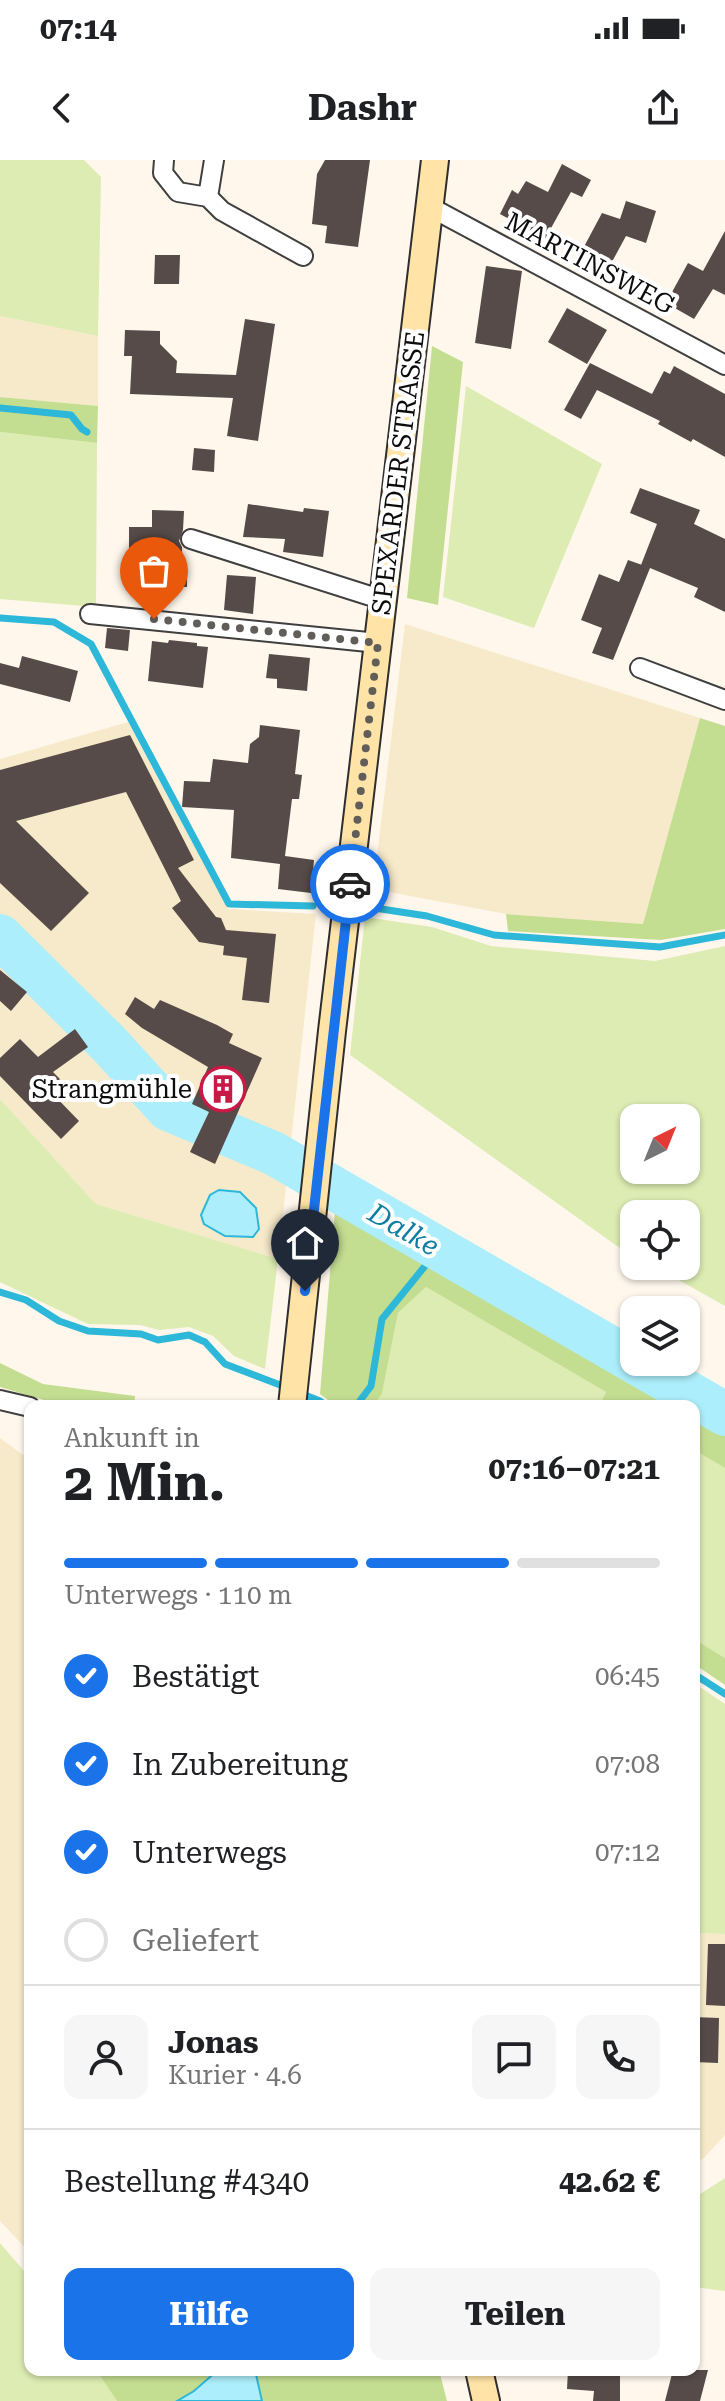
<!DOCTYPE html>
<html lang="de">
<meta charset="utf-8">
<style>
:root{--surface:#fff;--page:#f6f6f6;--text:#202124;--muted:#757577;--line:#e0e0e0;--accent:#1a73e8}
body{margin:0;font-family:"Roboto Serif",serif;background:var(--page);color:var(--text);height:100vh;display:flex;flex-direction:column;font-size:30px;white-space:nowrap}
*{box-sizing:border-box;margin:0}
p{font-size:26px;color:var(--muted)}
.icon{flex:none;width:44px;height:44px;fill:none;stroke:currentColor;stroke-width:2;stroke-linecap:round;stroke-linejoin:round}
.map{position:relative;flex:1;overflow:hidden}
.panel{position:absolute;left:24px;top:1240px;width:676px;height:976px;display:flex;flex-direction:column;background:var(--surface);border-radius:16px;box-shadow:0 2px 6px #0004}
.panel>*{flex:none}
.needle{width:52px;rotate:43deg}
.tools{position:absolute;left:620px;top:944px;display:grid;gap:16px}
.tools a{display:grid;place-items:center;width:80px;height:80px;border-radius:16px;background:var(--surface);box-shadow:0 2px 6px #0004;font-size:40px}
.pin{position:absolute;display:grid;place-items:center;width:68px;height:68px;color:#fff;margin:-82px -34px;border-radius:50% 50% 50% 0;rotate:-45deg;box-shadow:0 0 8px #0007}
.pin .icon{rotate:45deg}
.courier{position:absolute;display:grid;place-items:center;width:80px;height:80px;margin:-40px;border:6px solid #1a73e8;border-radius:50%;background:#fff;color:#222;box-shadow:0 2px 10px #0007}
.headline em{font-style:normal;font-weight:700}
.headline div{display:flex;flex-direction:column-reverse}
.headline{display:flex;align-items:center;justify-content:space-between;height:136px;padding:0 40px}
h1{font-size:52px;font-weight:700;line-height:60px}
.bar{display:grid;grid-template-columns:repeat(4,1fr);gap:12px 8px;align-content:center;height:96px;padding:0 40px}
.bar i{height:10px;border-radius:6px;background:var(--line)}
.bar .active{background:var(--accent)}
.bar p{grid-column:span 4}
.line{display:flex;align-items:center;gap:20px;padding:0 40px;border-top:2px solid var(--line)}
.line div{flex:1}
.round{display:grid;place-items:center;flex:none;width:84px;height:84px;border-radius:16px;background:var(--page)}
ol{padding:0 40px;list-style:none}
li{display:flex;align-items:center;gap:24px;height:88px}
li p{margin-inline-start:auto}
li .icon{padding:8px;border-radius:50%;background:var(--accent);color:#fff;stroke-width:4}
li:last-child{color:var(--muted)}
li i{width:44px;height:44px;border:4px solid var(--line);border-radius:50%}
.cta{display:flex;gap:16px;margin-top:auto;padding:16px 40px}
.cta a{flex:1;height:92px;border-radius:16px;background:var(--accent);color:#fff;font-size:32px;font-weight:700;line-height:92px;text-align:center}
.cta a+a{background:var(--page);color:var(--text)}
.status{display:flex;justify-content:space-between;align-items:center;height:56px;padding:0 40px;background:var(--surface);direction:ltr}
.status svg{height:22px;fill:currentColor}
header{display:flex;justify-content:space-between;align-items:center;height:104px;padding:0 40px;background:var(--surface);font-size:36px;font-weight:700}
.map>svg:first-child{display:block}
.farmland{fill:#f7eaca}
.green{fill:#dcecb2;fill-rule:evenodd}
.forest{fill:#c4de91}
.water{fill:#aceefb;stroke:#2db7d8;stroke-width:2}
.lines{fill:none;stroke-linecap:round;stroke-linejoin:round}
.stream{stroke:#2db7d8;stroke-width:7}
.river{stroke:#aceefb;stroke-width:44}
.building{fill:#564b48}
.street-casing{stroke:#3f3f3f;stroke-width:22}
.secondary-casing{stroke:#2e2e2e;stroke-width:30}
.street{stroke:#fff;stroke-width:18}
.secondary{stroke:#ffe3a7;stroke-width:26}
.done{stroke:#615e5a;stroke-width:8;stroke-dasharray:0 14.4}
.route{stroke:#1a73e8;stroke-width:10}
.labels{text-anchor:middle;stroke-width:8;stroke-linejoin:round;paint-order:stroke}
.street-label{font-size:26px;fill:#0c0c0c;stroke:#fff}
.poi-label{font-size:26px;fill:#0c0c0c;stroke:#fff;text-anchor:end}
.water-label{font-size:28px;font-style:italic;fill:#0c7ea0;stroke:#fff}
</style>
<div class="status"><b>07:14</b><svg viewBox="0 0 49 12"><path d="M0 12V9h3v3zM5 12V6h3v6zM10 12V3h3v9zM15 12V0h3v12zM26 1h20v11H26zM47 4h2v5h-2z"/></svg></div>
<header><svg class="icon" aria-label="back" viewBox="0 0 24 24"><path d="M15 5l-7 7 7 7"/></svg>Dashr<svg class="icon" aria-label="share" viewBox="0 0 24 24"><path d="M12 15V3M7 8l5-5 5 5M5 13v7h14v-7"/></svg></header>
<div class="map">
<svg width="725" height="2241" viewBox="0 0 725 2241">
<rect width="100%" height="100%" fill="#fff7ec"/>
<path class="farmland" d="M0,156L98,176V246L0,237Z
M405,464L700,558L643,764L506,754L373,729Z
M128,562L228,749L316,754L278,1099L96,1044L0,939V599Z
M0,1278L30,1300V2093L0,2061Z
M694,1773L725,1774V1975L704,1998L694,2003Z"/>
<path class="green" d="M0,0H84L101,17L98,176L0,156Z
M466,226L602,304L534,468L443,437Z
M0,272L97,283L96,447L0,439Z
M365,757L432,767L491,786L655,801L725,786V1146L654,1106H686V1054H634V1095L617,1086L350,895ZM634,958H686V1010H634Z
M0,939L96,1044L278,1099L265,1209L234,1196L213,1176L189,1167L159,1170L140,1165L88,1164L0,1122Z
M426,1127L606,1232L599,1246H373L382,1234L398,1153Z
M694,1290L725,1308V1498L694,1479Z
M694,1523L725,1544V1774L694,1773Z
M725,2018V2131L694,2127V2038Z
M0,2083L30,2118V2210H96L117,2241H0Z"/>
<path class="forest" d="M432,186L463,202L438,445L407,438Z
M0,237L98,246L97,283L0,272Z
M700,558L725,566V769L661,780L508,771L506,754L643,764Z
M335,1051L681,1246H599L606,1232L426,1127L398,1153L382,1234L373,1246H336L320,1234Z
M0,1203L43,1224L135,1236L134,1246L47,1241L0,1227Z
M694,1254L725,1271V1308L694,1290Z
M694,1479L725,1498V1525L694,1504Z
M96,2210H439L447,2241H117Z"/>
<path class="water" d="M219,1030L240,1032L256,1048L259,1069L253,1077L225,1076L204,1064L201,1055L210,1035Z
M218,2210H255L262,2241H177L194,2231Z"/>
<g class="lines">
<path class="stream" d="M0,248L71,255L82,269L87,272
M0,458L54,462L91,484L229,744L313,746
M368,747L427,756L494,775L660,787L725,775
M0,1132L26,1140L59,1161L88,1171L141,1174L158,1180L189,1175L205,1182L225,1204L288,1228
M300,1233L320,1241L326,1246
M356,1246L371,1226L382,1159L438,1090
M694,1514L725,1534"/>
<path class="river" d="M0,776L109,884L168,949L273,993L725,1254"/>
</g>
<path class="building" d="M325,0H370L358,87L325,83L327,66L312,64L317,14Z
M562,4L591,20L582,37L571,32L545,79L500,54L512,30L518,34L526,21L548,32Z
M626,41L656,51L646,83L626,76L607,111L579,96L602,53L620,59Z
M725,71V135L713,129L694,159L666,143L688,103L703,111Z
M155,95H180L179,124H154Z
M486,106L522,111L511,189L475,183Z
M567,148L607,170L587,204L548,182Z
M245,159L275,164L258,281L227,276L233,238L130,234L132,196H124L125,170L160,171V184L177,201L176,213L236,215Z
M590,203L652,234L664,211L670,214L674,206L725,234V297L693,279L691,282L658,264L660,261L597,230L581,259L564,250Z
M194,288L215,290L214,312L192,310Z
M640,328L700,350L694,364L725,379V452L694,437L698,428L650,408L613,500L592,493L602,468L581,460L599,414L619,422L628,400L645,406L641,405L657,364L630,353Z
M248,344L303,352L304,348L329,351L323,397L283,392L285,379L243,377Z
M152,350L184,351L183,370L179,381L182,387V403H187V427L144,426V422H134V393H129V367H152Z
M227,415L256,417L253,454L224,450Z
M107,468L130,470L128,491L105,488Z
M169,480L197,483V486L208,487L203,528L148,521L152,481L168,483Z
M269,494L310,498L307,531L277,528V519L266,518Z
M22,496L78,511L70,542L0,524V503L19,508Z
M260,565L300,570L295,614L302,615L299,639H292L285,696L314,700L311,733L278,729L280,704L231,698L234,650L182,647L184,621L210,622L213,599L248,603L250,584L259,577Z
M130,575L194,700L178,708L216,757L221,758L226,770L276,774L269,843L242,840L247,798L223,795L224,786L199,782L172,748L181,741L126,632L16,661L89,733L51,771L0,723V610Z
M0,810L27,832L11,851L0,841Z
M135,837L154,849L160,840L217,865L233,874L229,883L262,898L215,1004L190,992L209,952L192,944L208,907L142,868L125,854Z
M75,869L88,887L53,912L60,919L49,930L79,961L61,979L0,916V898L20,879L38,897Z
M708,1784H725V1846L706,1845Z
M694,1857L719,1858L718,1903L694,1902Z
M568,2210H620V2241H593L594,2231L567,2229Z
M673,2210H708L700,2241H665Z"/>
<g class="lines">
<g class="street-casing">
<path id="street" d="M164,0L163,13L178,32L208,37L222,51L303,96
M208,37L214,0
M430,47L725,205
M191,379L383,440
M90,454L378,483
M640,508L725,540
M0,1240L30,1247"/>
</g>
<g class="secondary-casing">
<path id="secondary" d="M292,1246L332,871L435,0
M479,2210L486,2241"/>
</g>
<use href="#street" class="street"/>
<use href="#secondary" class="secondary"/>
</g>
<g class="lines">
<path class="done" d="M154,459L378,483L350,724"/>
<path class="route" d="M305,1131L350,724"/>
</g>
<defs>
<g id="building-ring" transform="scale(2.3)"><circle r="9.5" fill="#fff" stroke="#c71a46" stroke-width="1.5"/><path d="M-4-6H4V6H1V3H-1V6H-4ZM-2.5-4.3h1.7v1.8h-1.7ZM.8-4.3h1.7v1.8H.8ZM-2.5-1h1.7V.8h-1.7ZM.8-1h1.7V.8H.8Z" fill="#c71a46"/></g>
</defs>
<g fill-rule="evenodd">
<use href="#building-ring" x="223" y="929"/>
</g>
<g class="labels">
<g class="street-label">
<text transform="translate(590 103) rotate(28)" y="9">MARTINSWEG</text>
<text transform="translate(398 313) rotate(-83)" y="9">SPEXARDER STRASSE</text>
</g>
<g class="poi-label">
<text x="192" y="938">Strangmühle</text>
</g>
<g class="water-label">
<text transform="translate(404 1069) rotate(30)" y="10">Dalke</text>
</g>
</g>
</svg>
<div class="tools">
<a><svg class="needle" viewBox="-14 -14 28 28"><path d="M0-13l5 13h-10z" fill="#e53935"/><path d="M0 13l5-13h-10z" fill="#757577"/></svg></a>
<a><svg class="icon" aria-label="locate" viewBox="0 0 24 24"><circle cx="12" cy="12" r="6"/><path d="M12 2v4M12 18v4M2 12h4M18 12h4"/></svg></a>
<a><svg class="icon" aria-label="layers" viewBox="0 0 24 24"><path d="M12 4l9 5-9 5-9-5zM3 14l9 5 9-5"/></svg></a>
</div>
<div class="pin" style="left:154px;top:459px;background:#ea580c"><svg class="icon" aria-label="bag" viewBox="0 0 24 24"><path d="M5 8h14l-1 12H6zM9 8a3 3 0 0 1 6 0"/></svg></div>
<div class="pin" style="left:305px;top:1131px;background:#1f2937"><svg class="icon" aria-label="home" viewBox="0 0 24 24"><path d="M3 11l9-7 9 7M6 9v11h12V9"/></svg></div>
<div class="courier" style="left:350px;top:724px"><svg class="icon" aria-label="car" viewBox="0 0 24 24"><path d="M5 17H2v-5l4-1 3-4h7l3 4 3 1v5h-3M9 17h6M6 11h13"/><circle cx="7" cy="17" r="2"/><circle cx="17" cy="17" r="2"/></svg></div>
<section class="panel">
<div class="headline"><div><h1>2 Min.</h1><p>Ankunft in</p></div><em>07:16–07:21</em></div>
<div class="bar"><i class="active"></i><i class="active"></i><i class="active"></i><i></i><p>Unterwegs · 110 m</p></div>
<ol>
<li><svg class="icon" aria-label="check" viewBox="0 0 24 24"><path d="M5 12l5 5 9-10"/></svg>Bestätigt<p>06:45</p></li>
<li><svg class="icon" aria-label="check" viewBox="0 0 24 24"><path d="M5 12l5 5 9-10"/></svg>In Zubereitung<p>07:08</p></li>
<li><svg class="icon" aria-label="check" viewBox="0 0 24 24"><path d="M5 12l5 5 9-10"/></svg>Unterwegs<p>07:12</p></li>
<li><i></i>Geliefert</li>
</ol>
<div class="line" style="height:144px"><a class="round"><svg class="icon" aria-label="person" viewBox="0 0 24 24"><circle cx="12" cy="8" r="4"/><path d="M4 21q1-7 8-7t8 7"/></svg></a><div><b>Jonas</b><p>Kurier · 4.6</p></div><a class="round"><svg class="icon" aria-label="chat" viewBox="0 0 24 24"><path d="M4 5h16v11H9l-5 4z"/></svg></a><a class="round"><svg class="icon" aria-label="phone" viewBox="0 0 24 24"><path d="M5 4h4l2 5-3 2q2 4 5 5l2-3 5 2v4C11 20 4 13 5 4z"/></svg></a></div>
<div class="line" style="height:104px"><div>Bestellung #4340</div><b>42.62 €</b></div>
<div class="cta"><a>Hilfe</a><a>Teilen</a></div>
</section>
</div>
